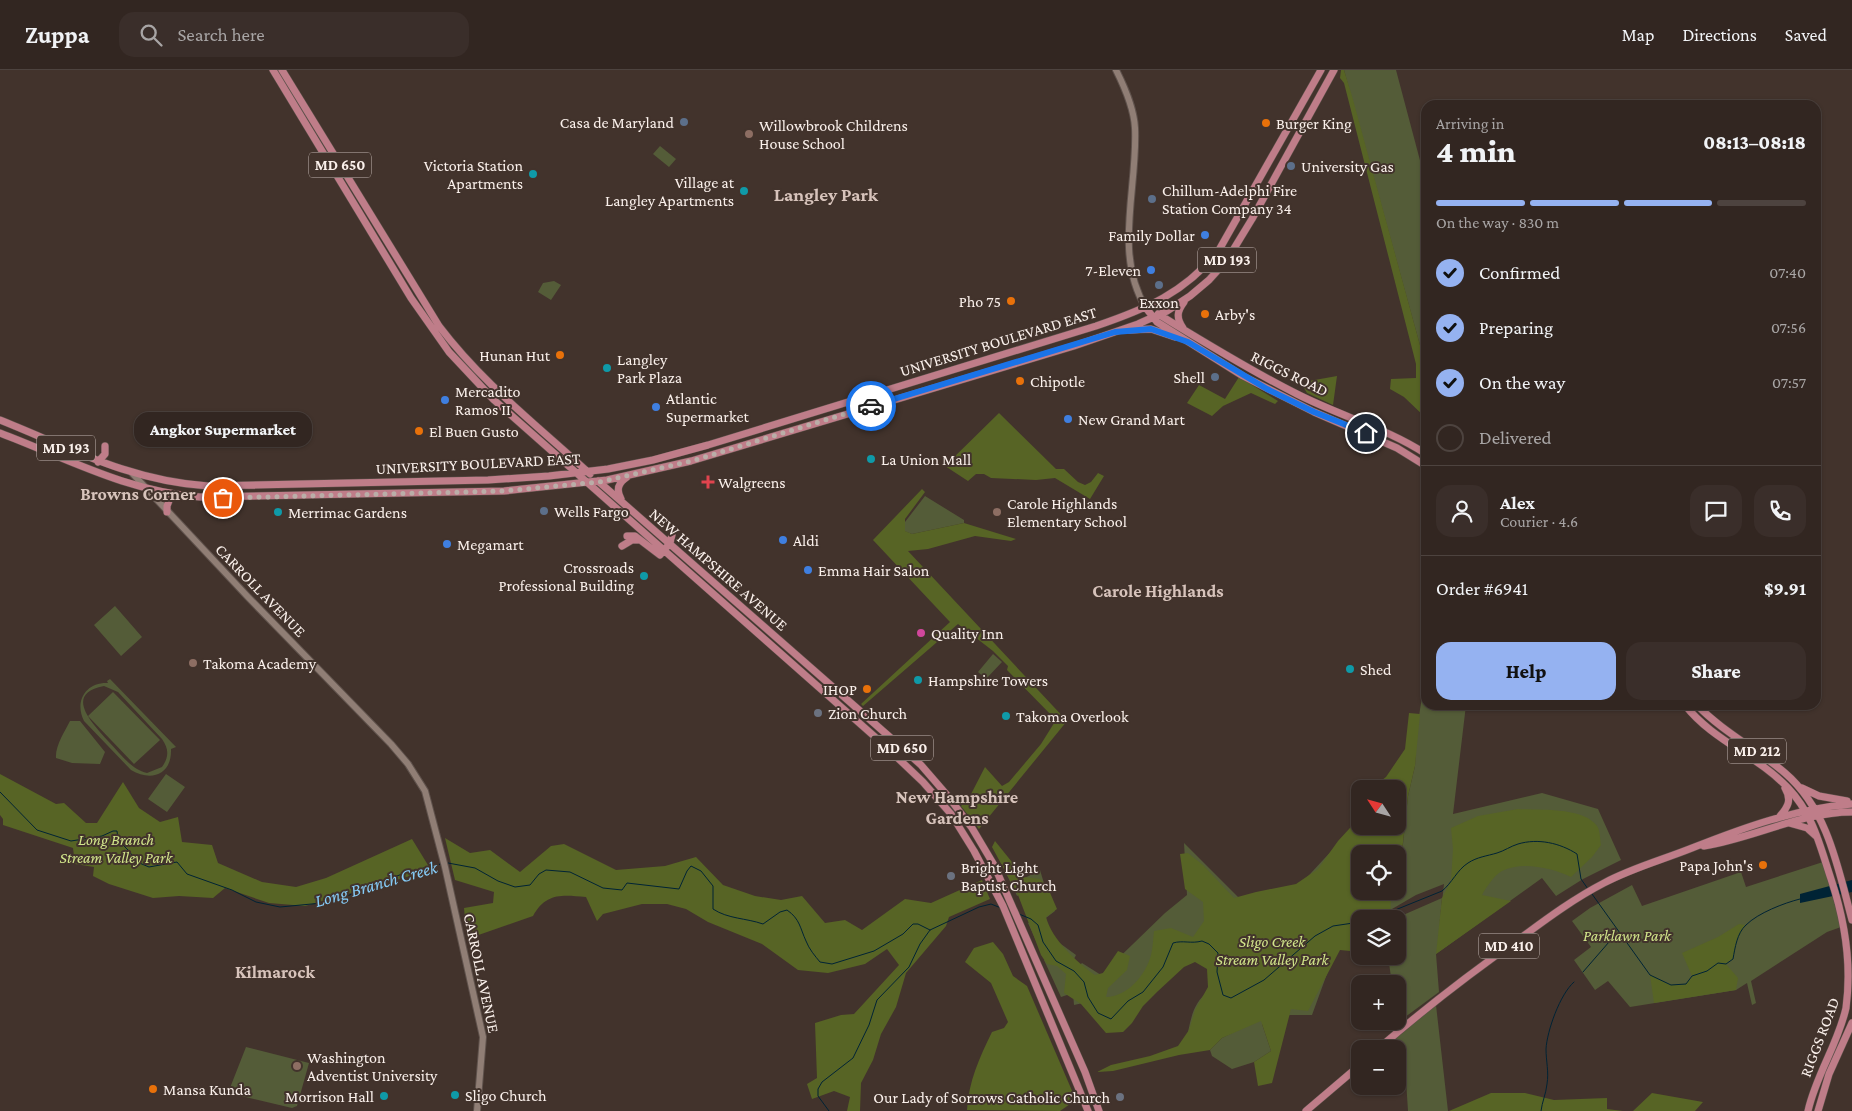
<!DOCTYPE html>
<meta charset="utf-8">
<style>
:root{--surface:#322621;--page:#3a2e2a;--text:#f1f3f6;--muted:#a8a5a5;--line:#4d433f;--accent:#95b2f1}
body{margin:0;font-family:"Crimson Pro",serif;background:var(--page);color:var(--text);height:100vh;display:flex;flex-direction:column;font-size:19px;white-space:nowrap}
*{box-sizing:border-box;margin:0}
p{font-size:16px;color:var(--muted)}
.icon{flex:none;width:28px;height:28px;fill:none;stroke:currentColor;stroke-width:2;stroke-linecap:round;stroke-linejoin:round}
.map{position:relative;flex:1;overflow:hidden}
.sheet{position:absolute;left:1421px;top:30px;width:400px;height:610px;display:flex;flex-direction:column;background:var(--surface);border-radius:15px;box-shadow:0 1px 4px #0004,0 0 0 1px var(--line)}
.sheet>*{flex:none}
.needle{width:32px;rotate:306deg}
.buttons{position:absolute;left:1351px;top:710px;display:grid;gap:10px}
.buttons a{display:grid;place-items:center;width:55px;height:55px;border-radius:10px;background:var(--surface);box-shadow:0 1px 4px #0004,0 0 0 1px var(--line);font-size:25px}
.pin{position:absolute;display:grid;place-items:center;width:42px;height:42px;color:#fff;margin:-21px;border:2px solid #fff;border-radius:50%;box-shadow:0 1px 5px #0007}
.courier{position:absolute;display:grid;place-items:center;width:50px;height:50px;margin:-25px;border:4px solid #1a73e8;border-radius:50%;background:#fff;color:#222;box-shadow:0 1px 6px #0007}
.bubble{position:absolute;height:35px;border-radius:15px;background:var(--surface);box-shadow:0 1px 4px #0004,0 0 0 1px var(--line);font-size:16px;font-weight:800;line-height:35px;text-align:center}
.overview em{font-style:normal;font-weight:800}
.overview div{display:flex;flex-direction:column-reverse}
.overview{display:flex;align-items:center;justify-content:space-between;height:85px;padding:0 15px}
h1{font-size:32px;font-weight:800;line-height:38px}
.bar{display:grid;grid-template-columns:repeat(4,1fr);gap:8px 5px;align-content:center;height:60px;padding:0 15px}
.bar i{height:6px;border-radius:4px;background:var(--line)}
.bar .selected{background:var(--accent)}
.bar p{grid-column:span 4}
.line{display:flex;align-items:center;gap:12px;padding:0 15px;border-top:1px solid var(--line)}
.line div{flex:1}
.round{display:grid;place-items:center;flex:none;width:52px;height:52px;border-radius:15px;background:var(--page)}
ol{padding:0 15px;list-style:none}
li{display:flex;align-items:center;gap:15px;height:55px}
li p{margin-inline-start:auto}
li .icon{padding:5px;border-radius:50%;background:var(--accent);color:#111;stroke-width:4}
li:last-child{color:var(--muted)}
li i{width:28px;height:28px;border:2px solid var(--line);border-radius:50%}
.button{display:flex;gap:10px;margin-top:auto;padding:10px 15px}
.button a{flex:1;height:58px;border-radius:15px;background:var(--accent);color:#111;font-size:20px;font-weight:800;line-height:58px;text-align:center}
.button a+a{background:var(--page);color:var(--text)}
header{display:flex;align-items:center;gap:30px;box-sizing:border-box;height:70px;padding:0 25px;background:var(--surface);border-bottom:1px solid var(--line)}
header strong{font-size:24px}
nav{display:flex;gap:28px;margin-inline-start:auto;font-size:18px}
.search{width:350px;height:45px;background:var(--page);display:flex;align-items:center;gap:12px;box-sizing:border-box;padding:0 18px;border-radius:15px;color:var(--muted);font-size:19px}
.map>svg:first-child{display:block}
.green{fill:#545c38;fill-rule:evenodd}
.forest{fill:#576425}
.water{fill:#002335}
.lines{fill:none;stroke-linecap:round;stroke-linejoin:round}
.stream{stroke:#002335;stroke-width:1}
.secondary-casing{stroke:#5f524c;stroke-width:8}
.primary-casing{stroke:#5f524c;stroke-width:8}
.secondary{stroke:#907e75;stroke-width:6}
.primary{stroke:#bf7d89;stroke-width:7}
.done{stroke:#baaea8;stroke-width:5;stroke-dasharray:0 9}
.route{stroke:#1a73e8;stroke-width:6}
.service-dot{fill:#5c6f8a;stroke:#42332c;stroke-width:2}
.food-dot{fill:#e8710a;stroke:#42332c;stroke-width:2}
.education-dot{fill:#8d6e63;stroke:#42332c;stroke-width:2}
.culture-dot{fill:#0f9aa8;stroke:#42332c;stroke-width:2}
.shop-dot{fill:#3f7fe0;stroke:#42332c;stroke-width:2}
.health-dot{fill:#e0444e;stroke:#42332c;stroke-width:2}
.hotel-dot{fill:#d1479c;stroke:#42332c;stroke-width:2}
.worship-dot{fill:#6b7280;stroke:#42332c;stroke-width:2}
.labels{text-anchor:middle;stroke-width:4;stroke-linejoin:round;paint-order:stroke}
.shield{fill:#42332c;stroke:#c3b7b2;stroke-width:1}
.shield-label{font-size:15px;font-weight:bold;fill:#faf0eb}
.poi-label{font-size:16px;fill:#faf0eb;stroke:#42332c;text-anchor:start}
.street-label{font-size:16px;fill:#faf0eb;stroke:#42332c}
.park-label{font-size:16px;font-style:italic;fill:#d1e58a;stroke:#42332c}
.neighbourhood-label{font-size:18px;font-weight:bold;fill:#d7c3bb;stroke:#42332c}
.water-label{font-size:18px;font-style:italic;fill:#86cdf9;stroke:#42332c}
.quarter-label{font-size:19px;font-weight:bold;fill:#d7c3bb;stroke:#42332c}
</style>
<header>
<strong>Zuppa</strong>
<div class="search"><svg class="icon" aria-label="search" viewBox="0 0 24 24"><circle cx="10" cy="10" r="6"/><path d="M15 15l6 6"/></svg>Search here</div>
<nav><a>Map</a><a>Directions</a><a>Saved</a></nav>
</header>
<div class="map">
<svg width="1852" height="1041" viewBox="0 0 1852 1041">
<rect width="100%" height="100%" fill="#42332c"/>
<path class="green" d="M1344,0H1396L1426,113V297Z
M660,76L676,89L669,97L653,84Z
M554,211L561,215L551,230L538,222L543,213Z
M925,426L964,450V453L912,464L904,461L905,452Z
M115,536L142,567L121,586L94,555Z
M993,584L1002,592L986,609L978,602Z
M1426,601V635H1466L1453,744L1542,723L1598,739L1621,790L1583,809L1556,826L1542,808L1436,884L1439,922L1393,956L1394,951H1398V914H1392L1388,886H1398V849H1394L1442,828L1439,859L1444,814L1416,825L1392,839L1391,849H1360L1336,879L1312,945H1290L1262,954L1271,981L1254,992L1232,999L1212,986L1210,980L1222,968L1242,958L1188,962C1192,944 1194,932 1210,920L1208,874L1111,947L1083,933L1074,935L1073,923L1061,927L1044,890L1051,887L1043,886L1028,853L1034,851L1021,824L1017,826L1006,803L1021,810L1040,800L1049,830L1055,841L1042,851L1050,866L1076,885L1074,889L1080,895L1082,893L1101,905L1165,843L1187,825L1184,773L1240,829L1268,820L1299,816L1360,750V756H1398V719L1411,695L1398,784H1360V821H1398L1408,726L1415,696L1417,659Z
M110,609L176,677L171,679C172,705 151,712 131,700L84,651C74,631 86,612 108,613L107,611ZM104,616L118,622L162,669C169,679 169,687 162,697L147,703C130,699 120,683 108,671C94,655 62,624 104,616Z
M113,622L160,670L134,694L88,646Z
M70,651H80L105,682L100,694L72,693L56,688C55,676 65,661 70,651Z
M166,704L185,717L167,742L148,729Z
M1823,792L1841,857L1827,862L1751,911L1756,933L1752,935L1747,913L1736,920L1630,937L1608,911L1595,920L1574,890L1591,877L1572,851L1590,838L1632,815L1642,836L1741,802L1746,817Z
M1436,935L1448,1041H1408L1406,1010H1398V979H1394L1393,970Z
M246,977L309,993L297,1036L292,1038L228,1023Z"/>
<path class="forest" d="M1341,0H1344L1352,26L1426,297V348L1404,327L1390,319L1391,309L1416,308V294L1344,13L1340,8Z
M1337,306L1333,335L1307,323L1304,318L1306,313L1309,311Z
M1239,307L1278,331L1275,334L1251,323L1223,336L1212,346L1187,333L1199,315L1225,329Z
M999,343L1056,399H1064L1078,412L1085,415L1091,412L1098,403L1104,406L1090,429L1055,408L1036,410L991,408L984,404H976L968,411L945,396Z
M922,419L925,422L905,449V461L912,464L964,453L1016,469L1011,471L975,466L928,479L908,481L1067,651L979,759L961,736L969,728L985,697L1002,716L1009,712L1041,674L1056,650L1007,600L1008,596L993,581L958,554L863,636L861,634L950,552L873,470Z
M1409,643L1420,644L1415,696L1408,726L1398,819V784H1360V821H1396L1391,827L1390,849H1360V882L1340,880L1308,941L1291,939L1272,1013L1258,1016L1254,992L1271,981L1261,951L1222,968L1210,980L1179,985L1113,1001L1097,1002L1111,995L1150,986L1178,976L1189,960L1195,940L1208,917L1207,899L1195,892L1184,897L1157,922L1143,936L1132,953L1123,962L1106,963L1081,934L1064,923L1066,904L1057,896L1047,894L1041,885L1018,825L992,777L995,771L1024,807L1040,809L1048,818L1057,839L1046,847C1052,870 1077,892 1095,905L1103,903L1118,881L1130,886L1127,900L1108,918L1106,927C1127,927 1146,905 1151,885C1153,877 1153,869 1154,861L1171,858L1193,867L1204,851L1203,832L1185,819L1180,784L1188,783L1203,795L1234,828L1256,822L1296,814L1318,799L1338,771L1360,747V756H1398V719H1373L1374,716L1386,707L1405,679Z
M0,704L56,734L64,733L86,753H97L123,712L139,738L160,752L178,747L182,772L212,775L218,793L262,812L296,817L326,808L412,769L431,800L305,836L269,833L225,818L213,828L179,826L153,828L109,814L93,806L94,797L75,794L73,778L3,755V749L0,745Z
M1518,739C1539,740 1584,737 1597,756C1600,760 1600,769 1601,775L1592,787L1571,807C1552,798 1522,791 1502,801C1494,805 1486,818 1482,825L1511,831L1436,884L1442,828L1451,811L1453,779L1451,758L1478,746Z
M445,768L470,783L490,780L520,802L551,776L564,774L616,800L665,796L696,787L723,815L755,826L781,830L802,826L825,853L845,850L862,860L905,829L931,833L982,810L990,829L949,847L946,856L906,903L896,937L881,964L873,990L861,1013L860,1041H847L850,1027L834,1021L812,1029L807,1014L817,1008L815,953L841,945L854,944L899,895L887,879L865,894L828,903L798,900L762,874L708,852L686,839L667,834H642L603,844L597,851L586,827C563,825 546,822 533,846L467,869L464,838L493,833L494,822L455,810Z
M1739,854L1745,855L1738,868L1733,889L1726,894L1738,908L1736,920L1654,933L1650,905L1671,915L1686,914L1692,906L1682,883L1718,867Z
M993,872L1003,884L1013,906L1027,916L1076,1030L1060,1041L967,1040C969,1010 979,989 992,962L1004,958L1008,952L991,913L965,892L974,878Z
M1491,1023H1525L1554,1030L1607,1028V1039L1623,1041H1449Z
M1652,1023L1703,1032L1695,1041H1633Z"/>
<path class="water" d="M1852,810V822L1800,833V824Z"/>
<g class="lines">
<path class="stream" d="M0,722L37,760L71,771L102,766L113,761H117L118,770L129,781L137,792L149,797L177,792L187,804L232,820L256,832L280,837L322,833L342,828L407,802L441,794
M448,793L475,798L498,811L515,817L530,815L539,804L546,800L570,802L603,818L622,820L627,813L679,819L687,801L691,796L701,801L713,816V839C728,849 746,848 763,854L780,842L787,840C800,849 800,858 806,871C809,879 815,886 820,892L832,894L874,881L903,864L913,854H918L930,860
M1592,824L1650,905L1671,915L1686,914L1692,906L1707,901L1718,893L1726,894L1733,889C1735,878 1737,863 1746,855C1758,843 1784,833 1800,829
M1019,844L1031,849L1038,855L1043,872L1056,891L1074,901L1084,912L1088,927L1098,943L1111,949L1128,931L1143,922L1163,897L1173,873C1183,870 1191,874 1202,871L1209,874L1218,883L1217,902L1223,925L1231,928L1264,910L1315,866L1333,856L1360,852
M1373,849L1442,821C1452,813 1457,800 1468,793C1477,787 1487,786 1497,783C1504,781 1511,776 1518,774C1538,768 1560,773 1577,784L1581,809L1588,819
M1583,902L1609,872L1621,864
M829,1041L818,1026V1019L822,1012L853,988L869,955L877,930L909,897L920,874L930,860L979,837L991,834L1001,838
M1541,1041C1542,1032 1546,1024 1547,1014C1549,1002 1546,991 1546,979C1547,961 1560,924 1574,912"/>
<g class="secondary-casing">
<path id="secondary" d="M1116,0C1125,18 1134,38 1135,58C1138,117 1113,185 1146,238
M132,403L248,527L391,674L408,694L425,721L445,797L483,967L477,1041"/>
</g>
<g class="primary-casing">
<path id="primary" d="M273,0L411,228L449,282L494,330L883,674L923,712L951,744L974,781L1003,836L1088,1041
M282,0L439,256C483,314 537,355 590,404
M1146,238L1157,252L1243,306L1314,342L1397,378L1426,396
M1158,244C1204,272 1249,300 1297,324C1340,346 1386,358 1426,384
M1183,258C1176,248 1177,241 1184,232
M1130,260L1151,259L1175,267
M0,350C70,378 130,411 208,416L488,410L549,406L608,399L653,390L708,375L1096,256C1146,239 1185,223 1219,180L1321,0
M0,363C66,388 128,422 200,427L504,421L607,410L691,391L1074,276L1138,254L1167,241L1190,226L1209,210L1227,190L1252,149L1334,0
M98,392L105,384V376
M598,411L900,676L921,695L947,725L972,758L994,795L1085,1002L1099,1041
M621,429C616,420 618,413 627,407
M167,442V436L170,428L177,425
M627,466H635L660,485L670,473L672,465
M622,476L632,470H640
M1685,635C1713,671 1757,685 1788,718C1813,744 1820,776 1831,809C1845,851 1852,894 1846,938C1838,974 1816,1005 1808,1041
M1697,635C1723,662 1757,679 1785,703C1828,740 1838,798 1852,850
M1802,718L1819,726L1847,731
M1780,746C1788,737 1792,730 1785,718
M1789,753L1807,758L1817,767
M1704,776C1754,768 1801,742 1852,742
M1378,979C1424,939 1472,902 1522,867C1549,847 1575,828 1604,813C1632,798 1662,790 1692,778C1745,757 1795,739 1852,734
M1306,1041L1360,995
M1818,1041L1829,1004L1852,953"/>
</g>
<use href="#secondary" class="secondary"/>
<use href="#primary" class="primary"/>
</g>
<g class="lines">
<path class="done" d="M223,428L504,421L599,412L692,391L871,336"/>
<path class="route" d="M871,336L1115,262L1151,259L1188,272L1267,319L1314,342L1366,363"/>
</g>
<g class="service-dot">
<circle cx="684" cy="52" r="5"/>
<circle cx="1291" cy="96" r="5"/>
<circle cx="1152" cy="129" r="5"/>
<circle cx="1159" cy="215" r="5"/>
<circle cx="1215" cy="307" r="5"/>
<circle cx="544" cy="441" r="5"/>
</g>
<g class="food-dot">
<circle cx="1266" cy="53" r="5"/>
<circle cx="1011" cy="231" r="5"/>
<circle cx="1205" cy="244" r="5"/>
<circle cx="560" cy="285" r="5"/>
<circle cx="1020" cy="311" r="5"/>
<circle cx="419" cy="361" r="5"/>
<circle cx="867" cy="619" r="5"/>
<circle cx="1763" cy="795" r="5"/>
<circle cx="153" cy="1019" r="5"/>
</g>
<g class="education-dot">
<circle cx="749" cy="64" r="5"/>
<circle cx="997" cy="442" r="5"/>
<circle cx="193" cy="593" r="5"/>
<circle cx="297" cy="996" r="5"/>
</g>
<g class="culture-dot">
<circle cx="533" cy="104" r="5"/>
<circle cx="744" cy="121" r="5"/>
<circle cx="607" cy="298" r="5"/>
<circle cx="871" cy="389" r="5"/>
<circle cx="278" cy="442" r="5"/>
<circle cx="644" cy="506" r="5"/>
<circle cx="1350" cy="599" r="5"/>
<circle cx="918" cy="610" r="5"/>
<circle cx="1006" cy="646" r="5"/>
<circle cx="455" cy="1025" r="5"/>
<circle cx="384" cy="1026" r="5"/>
</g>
<g class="shop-dot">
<circle cx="1205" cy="165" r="5"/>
<circle cx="1151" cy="200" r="5"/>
<circle cx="445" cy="330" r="5"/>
<circle cx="656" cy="337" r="5"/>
<circle cx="1068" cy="349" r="5"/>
<circle cx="783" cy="470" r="5"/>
<circle cx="447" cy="474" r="5"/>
<circle cx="808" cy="500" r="5"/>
</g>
<path class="health-dot" d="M705.5 404.5h5v5h5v5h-5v5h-5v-5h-5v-5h5z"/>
<circle class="hotel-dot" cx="921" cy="563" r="5"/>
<g class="worship-dot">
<circle cx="818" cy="643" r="5"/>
<circle cx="951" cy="806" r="5"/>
<circle cx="1120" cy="1027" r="5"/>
</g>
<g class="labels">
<g class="shield">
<rect x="309" y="82.5" width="62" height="25" rx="4"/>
<rect x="1198" y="177.5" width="58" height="25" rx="4"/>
<rect x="37" y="365.5" width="58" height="25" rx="4"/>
<rect x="871" y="665.5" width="62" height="25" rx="4"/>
<rect x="1728" y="668.5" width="58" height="25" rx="4"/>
<rect x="1479" y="863.5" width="60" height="25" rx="4"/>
</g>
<g class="shield-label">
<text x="340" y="100">MD 650</text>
<text x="1227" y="195">MD 193</text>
<text x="66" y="383">MD 193</text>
<text x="902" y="683">MD 650</text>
<text x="1757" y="686">MD 212</text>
<text x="1509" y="881">MD 410</text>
</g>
<g class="poi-label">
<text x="674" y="58" text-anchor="end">Casa de Maryland</text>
<text x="1276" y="59">Burger King</text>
<text x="759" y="61">Willowbrook Childrens<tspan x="759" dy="18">House School</tspan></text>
<text x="523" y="101" text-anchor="end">Victoria Station<tspan x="523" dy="18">Apartments</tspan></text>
<text x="1301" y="102">University Gas</text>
<text x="734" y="118" text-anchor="end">Village at<tspan x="734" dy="18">Langley Apartments</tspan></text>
<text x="1162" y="126">Chillum-Adelphi Fire<tspan x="1162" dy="18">Station Company 34</tspan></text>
<text x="1195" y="171" text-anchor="end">Family Dollar</text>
<text x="1141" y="206" text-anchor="end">7-Eleven</text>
<text x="1001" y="237" text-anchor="end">Pho 75</text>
<text x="1159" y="238" text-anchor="middle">Exxon</text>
<text x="1215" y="250">Arby's</text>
<text x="550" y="291" text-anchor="end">Hunan Hut</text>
<text x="617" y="295">Langley<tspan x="617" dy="18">Park Plaza</tspan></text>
<text x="1205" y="313" text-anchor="end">Shell</text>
<text x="1030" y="317">Chipotle</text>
<text x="455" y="327">Mercadito<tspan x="455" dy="18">Ramos II</tspan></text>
<text x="666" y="334">Atlantic<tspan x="666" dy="18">Supermarket</tspan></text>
<text x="1078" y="355">New Grand Mart</text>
<text x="429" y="367">El Buen Gusto</text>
<text x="881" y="395">La Union Mall</text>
<text x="718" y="418">Walgreens</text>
<text x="1007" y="439">Carole Highlands<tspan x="1007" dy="18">Elementary School</tspan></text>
<text x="554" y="447">Wells Fargo</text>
<text x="288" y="448">Merrimac Gardens</text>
<text x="793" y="476">Aldi</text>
<text x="457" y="480">Megamart</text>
<text x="634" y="503" text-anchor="end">Crossroads<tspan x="634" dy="18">Professional Building</tspan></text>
<text x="818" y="506">Emma Hair Salon</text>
<text x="931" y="569">Quality Inn</text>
<text x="203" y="599">Takoma Academy</text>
<text x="1360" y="605">Shed</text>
<text x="928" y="616">Hampshire Towers</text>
<text x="857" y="625" text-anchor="end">IHOP</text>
<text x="828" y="649">Zion Church</text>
<text x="1016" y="652">Takoma Overlook</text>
<text x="1753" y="801" text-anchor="end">Papa John's</text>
<text x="961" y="803">Bright Light<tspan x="961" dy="18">Baptist Church</tspan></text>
<text x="307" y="993">Washington<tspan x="307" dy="18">Adventist University</tspan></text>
<text x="163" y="1025">Mansa Kunda</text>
<text x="465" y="1031">Sligo Church</text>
<text x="374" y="1032" text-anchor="end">Morrison Hall</text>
<text x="1110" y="1033" text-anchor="end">Our Lady of Sorrows Catholic Church</text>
</g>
<g class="street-label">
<text transform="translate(998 271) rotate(-17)" y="6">UNIVERSITY BOULEVARD EAST</text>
<text transform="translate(1290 303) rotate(26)" y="6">RIGGS ROAD</text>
<text transform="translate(478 393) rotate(-3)" y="6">UNIVERSITY BOULEVARD EAST</text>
<text transform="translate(719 499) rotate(41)" y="6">NEW HAMPSHIRE AVENUE</text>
<text transform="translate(261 520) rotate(46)" y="6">CARROLL AVENUE</text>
<text transform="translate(482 903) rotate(78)" y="6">CARROLL AVENUE</text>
<text transform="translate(1819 967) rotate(-69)" y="6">RIGGS ROAD</text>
</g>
<g class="park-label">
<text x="116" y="775">Long Branch<tspan x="116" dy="18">Stream Valley Park</tspan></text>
<text x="1627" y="871">Parklawn Park</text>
<text x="1272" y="877">Sligo Creek<tspan x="1272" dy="18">Stream Valley Park</tspan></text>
</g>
<g class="neighbourhood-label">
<text x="138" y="430">Browns Corner</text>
<text x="1158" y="527">Carole Highlands</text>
<text x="957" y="733">New Hampshire<tspan x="957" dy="21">Gardens</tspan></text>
<text x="275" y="908">Kilmarock</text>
</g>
<g class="water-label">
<text transform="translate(376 814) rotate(-16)" y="6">Long Branch Creek</text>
</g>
<g class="quarter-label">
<text x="826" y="131">Langley Park</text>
</g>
</g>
</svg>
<div class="buttons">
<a><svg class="needle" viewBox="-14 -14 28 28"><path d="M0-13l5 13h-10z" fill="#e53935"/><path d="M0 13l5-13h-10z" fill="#a8a5a5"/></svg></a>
<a><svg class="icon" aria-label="locate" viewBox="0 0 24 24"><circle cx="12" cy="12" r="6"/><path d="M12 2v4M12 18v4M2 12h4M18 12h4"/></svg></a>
<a><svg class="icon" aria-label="layers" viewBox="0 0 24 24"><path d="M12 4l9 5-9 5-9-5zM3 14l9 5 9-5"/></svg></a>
<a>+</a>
<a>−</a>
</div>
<div class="pin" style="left:223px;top:428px;background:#ea580c"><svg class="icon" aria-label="bag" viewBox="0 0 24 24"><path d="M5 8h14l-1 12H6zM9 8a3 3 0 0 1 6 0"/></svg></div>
<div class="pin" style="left:1366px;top:363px;background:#1f2937"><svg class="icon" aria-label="home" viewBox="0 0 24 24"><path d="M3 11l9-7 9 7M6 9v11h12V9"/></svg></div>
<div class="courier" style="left:871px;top:336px"><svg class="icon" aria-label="car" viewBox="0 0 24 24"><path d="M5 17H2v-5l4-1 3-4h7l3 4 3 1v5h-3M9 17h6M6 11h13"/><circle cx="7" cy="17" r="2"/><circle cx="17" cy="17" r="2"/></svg></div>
<div class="bubble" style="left:134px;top:342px;width:178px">Angkor Supermarket</div>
<section class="sheet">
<div class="overview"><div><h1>4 min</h1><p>Arriving in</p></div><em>08:13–08:18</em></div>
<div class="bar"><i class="selected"></i><i class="selected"></i><i class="selected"></i><i></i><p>On the way · 830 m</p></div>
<ol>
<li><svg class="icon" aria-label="check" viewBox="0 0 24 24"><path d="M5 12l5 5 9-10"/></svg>Confirmed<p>07:40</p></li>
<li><svg class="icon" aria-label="check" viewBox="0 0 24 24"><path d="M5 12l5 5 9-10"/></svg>Preparing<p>07:56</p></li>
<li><svg class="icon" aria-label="check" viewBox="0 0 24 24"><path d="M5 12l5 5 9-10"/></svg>On the way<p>07:57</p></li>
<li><i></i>Delivered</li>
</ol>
<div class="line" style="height:90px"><a class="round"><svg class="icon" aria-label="person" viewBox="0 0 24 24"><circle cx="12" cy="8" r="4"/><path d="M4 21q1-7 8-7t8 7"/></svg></a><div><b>Alex</b><p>Courier · 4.6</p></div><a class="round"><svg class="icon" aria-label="chat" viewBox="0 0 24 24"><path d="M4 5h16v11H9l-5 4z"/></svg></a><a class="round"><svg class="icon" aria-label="phone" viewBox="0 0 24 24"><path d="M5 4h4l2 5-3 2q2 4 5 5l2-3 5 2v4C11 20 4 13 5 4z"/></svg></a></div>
<div class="line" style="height:65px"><div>Order #6941</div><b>$9.91</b></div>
<div class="button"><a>Help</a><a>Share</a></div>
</section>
</div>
